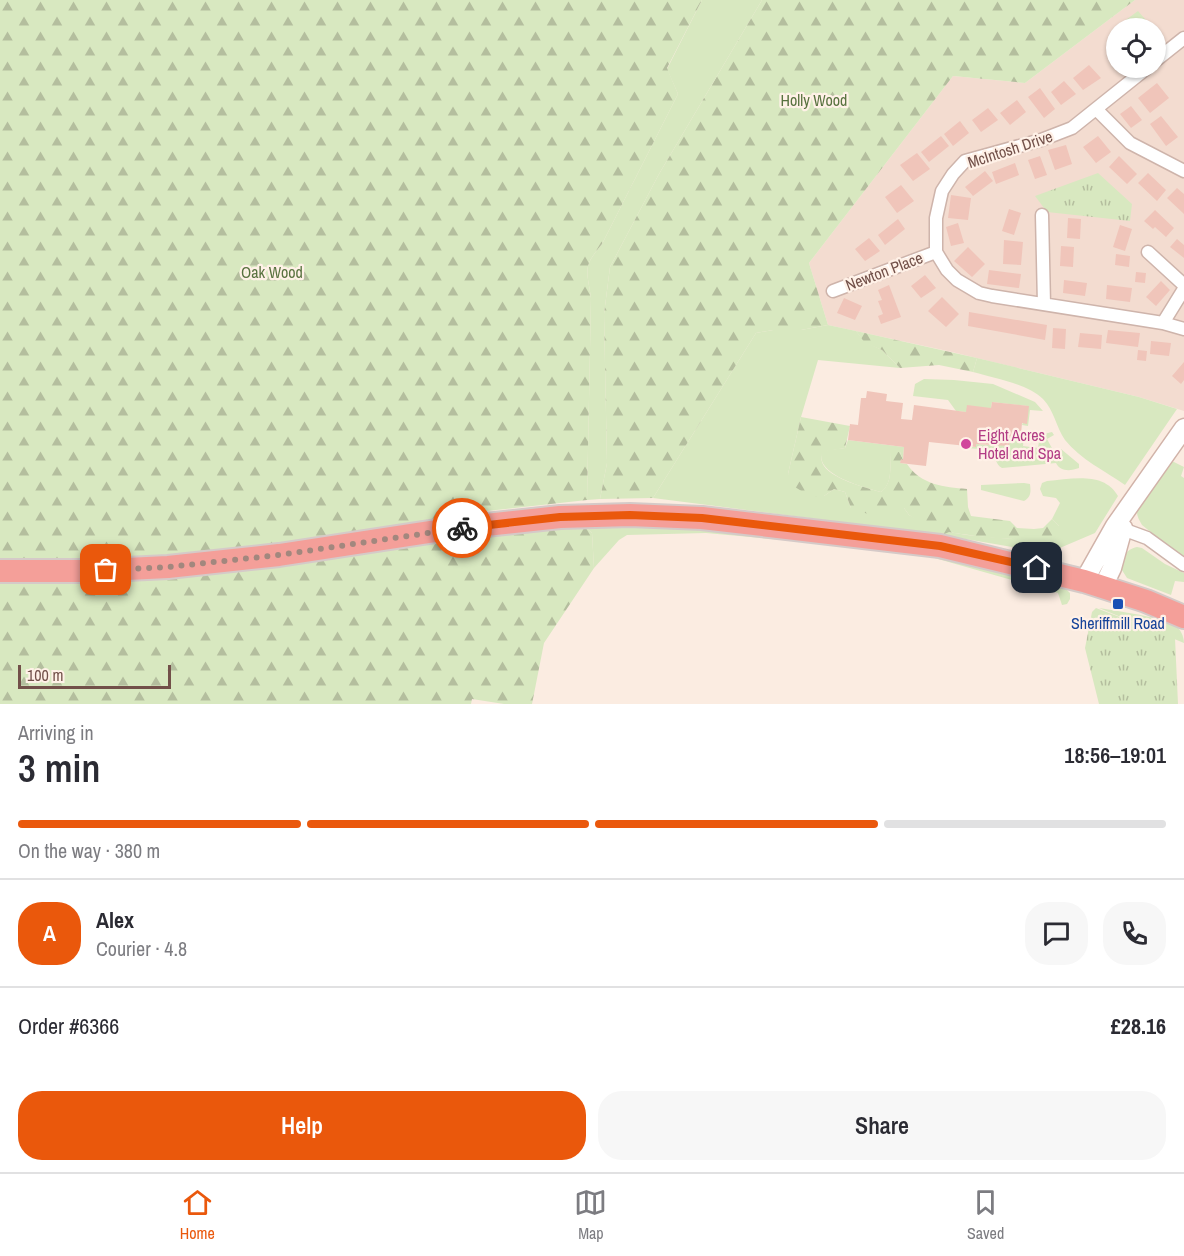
<!DOCTYPE html>
<meta charset="utf-8">
<style>
:root{--surface:#fff;--page:#f7f7f7;--text:#2b2b33;--muted:#7c7c81;--line:#e1e1e2;--accent:#ea580c}
body{margin:0;font-family:"Archivo Narrow",sans-serif;background:var(--page);color:var(--text);height:100vh;display:flex;flex-direction:column;font-size:22px;white-space:nowrap}
*{box-sizing:border-box;margin:0}
p{font-size:20px;color:var(--muted)}
.icon{flex:none;width:33px;height:33px;fill:none;stroke:currentColor;stroke-width:2;stroke-linecap:round;stroke-linejoin:round}
.map{position:relative;height:704px;overflow:hidden}
.side{display:flex;flex-direction:column;background:var(--surface);flex:1}
.side>*{flex:none}
.controls{position:absolute;left:1106px;top:18px;display:grid;gap:12px}
.controls a{display:grid;place-items:center;width:60px;height:60px;border-radius:50%;background:var(--surface);box-shadow:0 2px 4px #0004;font-size:30px}
.scale{position:absolute;left:18px;bottom:15px;width:153px;box-sizing:border-box;padding-left:6px;border:3px solid #725049;border-top:0;font-size:16px;line-height:21px;white-space:nowrap;color:#725049;-webkit-text-stroke:4px #fff1e7;paint-order:stroke}
.pin{position:absolute;display:grid;place-items:center;width:51px;height:51px;color:#fff;margin:-26px;border-radius:12px;box-shadow:0 3px 9px #0006}
.courier{position:absolute;display:grid;place-items:center;width:60px;height:60px;margin:-30px;border:4px solid #ea580c;border-radius:50%;background:#fff;color:#222;box-shadow:0 2px 8px #0007}
.overview em{font-style:normal;font-weight:600}
.overview div{display:flex;flex-direction:column-reverse}
.overview{display:flex;align-items:center;justify-content:space-between;height:102px;padding:0 18px}
h1{font-size:39px;font-weight:600;line-height:45px}
.bar{display:grid;grid-template-columns:repeat(4,1fr);gap:9px 6px;align-content:center;height:72px;padding:0 18px}
.bar i{height:8px;border-radius:4px;background:var(--line)}
.bar .active{background:var(--accent)}
.bar p{grid-column:span 4}
.line{display:flex;align-items:center;gap:15px;padding:0 18px;border-top:2px solid var(--line)}
.line div{flex:1}
.round{display:grid;place-items:center;flex:none;width:63px;height:63px;border-radius:24px;background:var(--page)}
.primary-button{display:flex;gap:12px;margin-top:auto;padding:12px 18px}
.primary-button a{flex:1;height:69px;border-radius:24px;background:var(--accent);color:#fff;font-size:24px;font-weight:600;line-height:69px;text-align:center}
.primary-button a+a{background:var(--page);color:var(--text)}
.tabs{display:flex;justify-content:space-around;align-items:center;height:84px;border-top:2px solid var(--line);background:var(--surface);font-size:16px;color:var(--muted)}
.tabs a{display:grid;justify-items:center;gap:3px}
.tabs .active{color:var(--accent)}
.map>svg:first-child{display:block}
.residential{fill:#f3dcd0;fill-rule:evenodd}
.green{fill:#d8e8c0}
.forest{fill:url(#forest-firs)}
.park{fill:url(#park-tufts)}
.building{fill:#f0c5ba}
.lines{fill:none;stroke-linecap:round;stroke-linejoin:round}
.street-casing{stroke:#ceb4ab;stroke-width:15}
.secondary-casing{stroke:#d1b3a9;stroke-width:21}
.highway-casing{stroke:#d5cac8;stroke-width:26}
.street{stroke:#fff;stroke-width:12}
.secondary{stroke:#fff;stroke-width:18}
.highway{stroke:#f49f99;stroke-width:22}
.done{stroke:#a2877e;stroke-width:6;stroke-dasharray:0 10.8}
.route{stroke:#ea580c;stroke-width:8}
.hotel-dot{fill:#d1479c;stroke:#fff1e7;stroke-width:2}
.transit-dot{fill:#1a4fb4;stroke:#fff1e7;stroke-width:2}
.labels{text-anchor:middle;stroke-width:4.5;stroke-linejoin:round;paint-order:stroke}
.park-label{font-size:16px;fill:#58723f;stroke:#fff1e7}
.street-label{font-size:16px;fill:#725049;stroke:#fff1e7}
.hotel-label{font-size:16px;fill:#b23c85;stroke:#fff1e7;text-anchor:start}
.transit-label{font-size:16px;fill:#164399;stroke:#fff1e7}
</style>
<div class="map">
<svg width="1184" height="704" viewBox="0 0 1184 704">
<defs>
<pattern id="forest-firs" width="22" height="20" patternUnits="userSpaceOnUse" patternTransform="scale(1.5)"><rect width="22" height="20" fill="#d8e8c0"/><path d="M5 1l3.5 6h-7zM16 11l3.5 6h-7z" fill="#b4be9e"/></pattern>
<pattern id="park-tufts" width="24" height="20" patternUnits="userSpaceOnUse" patternTransform="scale(1.5)"><rect width="24" height="20" fill="#d8e8c0"/><path d="M3 7l-1-3M5 7V3M7 7l1-3M15 17l-1-3M17 17v-4M19 17l1-3" fill="none" stroke="#b4be9e"/></pattern>
</defs>
<rect width="100%" height="100%" fill="#fbece1"/>
<path class="residential" d="M1135,0H1184V411L1139,397L952,352L828,325L809,263L953,76L1025,83ZM1116,28H1155V68H1116Z"/>
<path class="green" d="M702,0H762L659,174L610,267L604,314L607,463L600,499L587,500L591,298C587,269 582,268 602,244L678,94L667,69Z
M828,325L856,331L865,342L882,350L900,368L818,360L801,417L788,474L824,496L834,489L845,492L851,508H904L909,515L920,520L949,532L967,535L1012,539L1026,538L1059,526L1052,519L1060,503L1056,498L1043,496L1040,489L1042,483L1047,481C1071,479 1104,471 1118,496L1095,533L1048,553L942,535L653,498L756,333L773,330H801Z
M977,358L1139,397L1177,409L1125,485C1105,471 1080,459 1065,440C1056,427 1054,410 1043,399C1028,384 994,378 973,372Z
M924,379L954,380L993,384L1035,402L1043,411L1030,410L1028,426L1022,425L1028,406L992,402L991,408L966,412L956,411L948,400L913,396L915,384Z
M1052,432L1054,435L1047,439L1054,452L1061,449L1079,464V468C1071,471 1060,472 1056,463L1002,468C995,464 997,458 991,453C987,448 973,449 967,448L965,446L975,447L976,444L989,445L1010,436L1024,437L1023,446L1038,448L1040,435Z
M848,440L904,447L903,460L900,452L890,453C890,466 893,483 881,492C866,488 833,479 824,465C821,461 821,456 821,451L845,448Z
M1172,461L1184,467L1181,476L1184,478V559L1142,525C1140,521 1137,517 1137,512C1138,499 1159,475 1167,463Z
M1024,483L1030,484C1031,492 1031,497 1024,501L981,490V485Z
M629,521L933,551L1064,587L1070,593V599L1067,604L1062,605L1058,593L931,557L837,545L706,533L627,535L619,540L594,568L592,533L583,525Z
M1137,547L1142,548L1165,564L1184,573V582L1175,581L1171,595L1127,578L1120,567C1124,556 1125,550 1137,547Z
M1099,608C1116,611 1164,617 1176,626C1181,630 1184,637 1184,643Z"/>
<path class="forest" d="M0,0H702L667,68L678,94L602,244C582,268 587,269 591,298L587,500L460,514L353,535L165,558L0,571Z
M762,0H1135L1025,83L953,76L809,263L828,325L801,330H773L756,333L653,498L600,499L607,463L604,314L610,267L659,174Z
M856,331L977,358L973,372L939,365L900,368L882,350L865,343Z
M801,417L850,426L845,448L821,452C821,457 821,461 824,466C833,479 866,488 881,492C893,483 890,466 890,452H900L903,460H901L900,463L907,464C921,485 944,487 967,489L968,507L971,516L1010,521L1017,528L1034,529L1043,528L1052,519L1059,526L1063,533C1047,546 971,536 949,532L942,535L909,515L904,508H896L892,515C878,517 864,514 851,508L845,492L834,489L824,496L811,497L795,487L788,474Z
M583,525L592,533L594,568L544,643L532,704H504L472,699L471,704H0V584L92,582L450,538Z"/>
<path class="park" d="M1138,11L1153,28H1116V31L1112,30Z
M1098,173L1132,204L1130,221L1047,212L1035,196Z
M1096,608L1175,638L1178,704H1099L1085,648L1092,612Z"/>
<path class="building" d="M1089,65L1101,78L1083,90L1073,78Z
M1064,81L1076,94L1061,105L1051,92Z
M1157,83L1169,98L1150,113L1138,98Z
M1040,88L1055,109L1044,118L1028,97Z
M1017,100L1026,112L1010,125L1000,113Z
M1131,106L1142,120L1131,128L1120,114Z
M988,108L998,120L981,132L972,120Z
M1161,116L1178,137L1166,146L1150,124Z
M960,121L969,133L953,146L944,134Z
M941,136L949,146L929,162L921,152Z
M1098,136L1111,152L1096,163L1083,147Z
M1066,145L1072,164L1055,170L1048,150Z
M917,153L930,169L913,181L900,165Z
M1040,156L1047,175L1035,179L1028,160Z
M1119,156L1137,174L1127,184L1109,167Z
M1015,163L1019,175L996,184L992,172Z
M985,171L993,181L973,196L965,187Z
M1148,173L1166,190L1157,201L1138,183Z
M901,185L914,201L897,213L885,197Z
M1177,188L1184,194V214L1167,198Z
M951,195L971,198L968,220L948,218Z
M1009,209L1021,213L1014,235L1002,231Z
M1155,210L1174,228L1166,237L1155,227L1153,229L1144,221Z
M1068,218L1081,219L1080,239L1067,238Z
M898,219L905,229L885,245L878,235Z
M958,223L964,243L951,246L946,227Z
M1120,225L1132,229L1125,251L1113,247Z
M869,238L880,251L865,261L855,249Z
M1177,239L1184,245V258L1170,247Z
M1004,240L1023,242L1021,265L1003,264Z
M1061,246L1074,247L1073,267L1060,266Z
M968,247L985,264L972,277L954,261Z
M1116,254L1130,256L1129,267L1115,265Z
M989,270L1021,274L1019,288L987,284Z
M1136,272L1146,273L1145,283L1135,282Z
M925,275L936,288L921,298L911,286Z
M1064,280L1087,283L1085,296L1063,293Z
M1161,281L1170,290L1156,306L1146,297Z
M889,285L901,317L881,324L878,316L883,314L878,301L882,300L878,290Z
M1107,285L1132,288L1130,302L1106,299Z
M942,297L959,314L946,327L928,311Z
M844,298L862,306L855,320L837,313Z
M969,312L1047,325L1045,340L968,326Z
M1053,328L1066,329L1065,349L1052,348Z
M1108,330L1140,333L1138,347L1106,343Z
M1080,333L1102,335L1101,349L1078,347Z
M1151,341L1171,343L1169,356L1150,354Z
M1138,350L1147,351L1146,361L1137,360Z
M1184,362V380L1181,384L1172,376Z
M867,391L887,394L886,401L903,403L901,419L912,420L914,405L966,412L967,405L991,408L992,402L1029,406L1027,424L1022,423L1021,434H1024V437L1010,436L1009,446L976,444V447L929,442L926,466L900,463L901,459L903,460L904,447L848,440L850,424L858,425L861,398H866Z"/>
<g class="lines">
<g class="street-casing">
<path id="street" d="M1155,61L1184,38
M1147,68L1072,128L1041,140L965,161L953,174L942,191L936,218V252L947,270L957,280L979,293L992,296L1163,323L1184,329
M1096,109L1130,143L1184,171
M1042,215L1044,304
M1148,252L1184,285
M833,291L936,252
M1163,323L1184,289
M1117,527L1147,538L1184,565"/>
</g>
<g class="secondary-casing">
<path id="secondary" d="M1084,581L1115,526L1184,428
M1103,587L1112,568L1123,528"/>
</g>
<g class="highway-casing">
<path id="highway" d="M0,571H85L168,567L279,555L449,529L560,517L630,515L702,518L940,546L1084,581L1146,601L1184,617"/>
</g>
<use href="#street" class="street"/>
<use href="#secondary" class="secondary"/>
<use href="#highway" class="highway"/>
</g>
<g class="lines">
<path class="done" d="M106,570L168,567L279,555L462,528"/>
<path class="route" d="M462,528L560,517L630,515L702,518L940,546L1037,568"/>
</g>
<circle class="hotel-dot" cx="966" cy="444" r="6"/>
<rect class="transit-dot" x="1112" y="598" width="12" height="12" rx="3"/>
<g class="labels">
<g class="park-label">
<text x="814" y="106">Holly Wood</text>
<text x="272" y="278">Oak Wood</text>
</g>
<g class="street-label">
<text transform="translate(1010 149) rotate(-18)" y="6">McIntosh Drive</text>
<text transform="translate(884 271) rotate(-21)" y="6">Newton Place</text>
</g>
<g class="hotel-label">
<text x="978" y="441">Eight Acres<tspan x="978" dy="18">Hotel and Spa</tspan></text>
</g>
<g class="transit-label">
<text x="1118" y="629">Sheriffmill Road</text>
</g>
</g>
</svg>
<div class="controls">
<a><svg class="icon" aria-label="locate" viewBox="0 0 24 24"><circle cx="12" cy="12" r="6"/><path d="M12 2v4M12 18v4M2 12h4M18 12h4"/></svg></a>
</div>
<div class="scale">100 m</div>
<div class="pin" style="left:106px;top:570px;background:#ea580c"><svg class="icon" aria-label="bag" viewBox="0 0 24 24"><path d="M5 8h14l-1 12H6zM9 8a3 3 0 0 1 6 0"/></svg></div>
<div class="pin" style="left:1037px;top:568px;background:#1f2937"><svg class="icon" aria-label="home" viewBox="0 0 24 24"><path d="M3 11l9-7 9 7M6 9v11h12V9"/></svg></div>
<div class="courier" style="left:462px;top:528px"><svg class="icon" aria-label="bike" viewBox="0 0 24 24"><circle cx="6" cy="16" r="4"/><circle cx="18" cy="16" r="4"/><path d="M6 16l4-8h5l3 8M10 8l3 8H6M13 5h3"/></svg></div>
</div>
<section class="side">
<div class="overview"><div><h1>3 min</h1><p>Arriving in</p></div><em>18:56–19:01</em></div>
<div class="bar"><i class="active"></i><i class="active"></i><i class="active"></i><i></i><p>On the way · 380 m</p></div>
<div class="line" style="height:108px"><b class="round" style="background:var(--accent);color:#fff">A</b><div><b>Alex</b><p>Courier · 4.8</p></div><a class="round"><svg class="icon" aria-label="chat" viewBox="0 0 24 24"><path d="M4 5h16v11H9l-5 4z"/></svg></a><a class="round"><svg class="icon" aria-label="phone" viewBox="0 0 24 24"><path d="M5 4h4l2 5-3 2q2 4 5 5l2-3 5 2v4C11 20 4 13 5 4z"/></svg></a></div>
<div class="line" style="height:78px"><div>Order #6366</div><b>£28.16</b></div>
<div class="primary-button"><a>Help</a><a>Share</a></div>
</section>
<nav class="tabs">
<a class="active"><svg class="icon" aria-label="home" viewBox="0 0 24 24"><path d="M3 11l9-7 9 7M6 9v11h12V9"/></svg>Home</a>
<a><svg class="icon" aria-label="map" viewBox="0 0 24 24"><path d="M3 6l6-2 6 2 6-2v14l-6 2-6-2-6 2zM9 4v14M15 6v14"/></svg>Map</a>
<a><svg class="icon" aria-label="saved" viewBox="0 0 24 24"><path d="M7 4h10v16l-5-4-5 4z"/></svg>Saved</a>
</nav>
